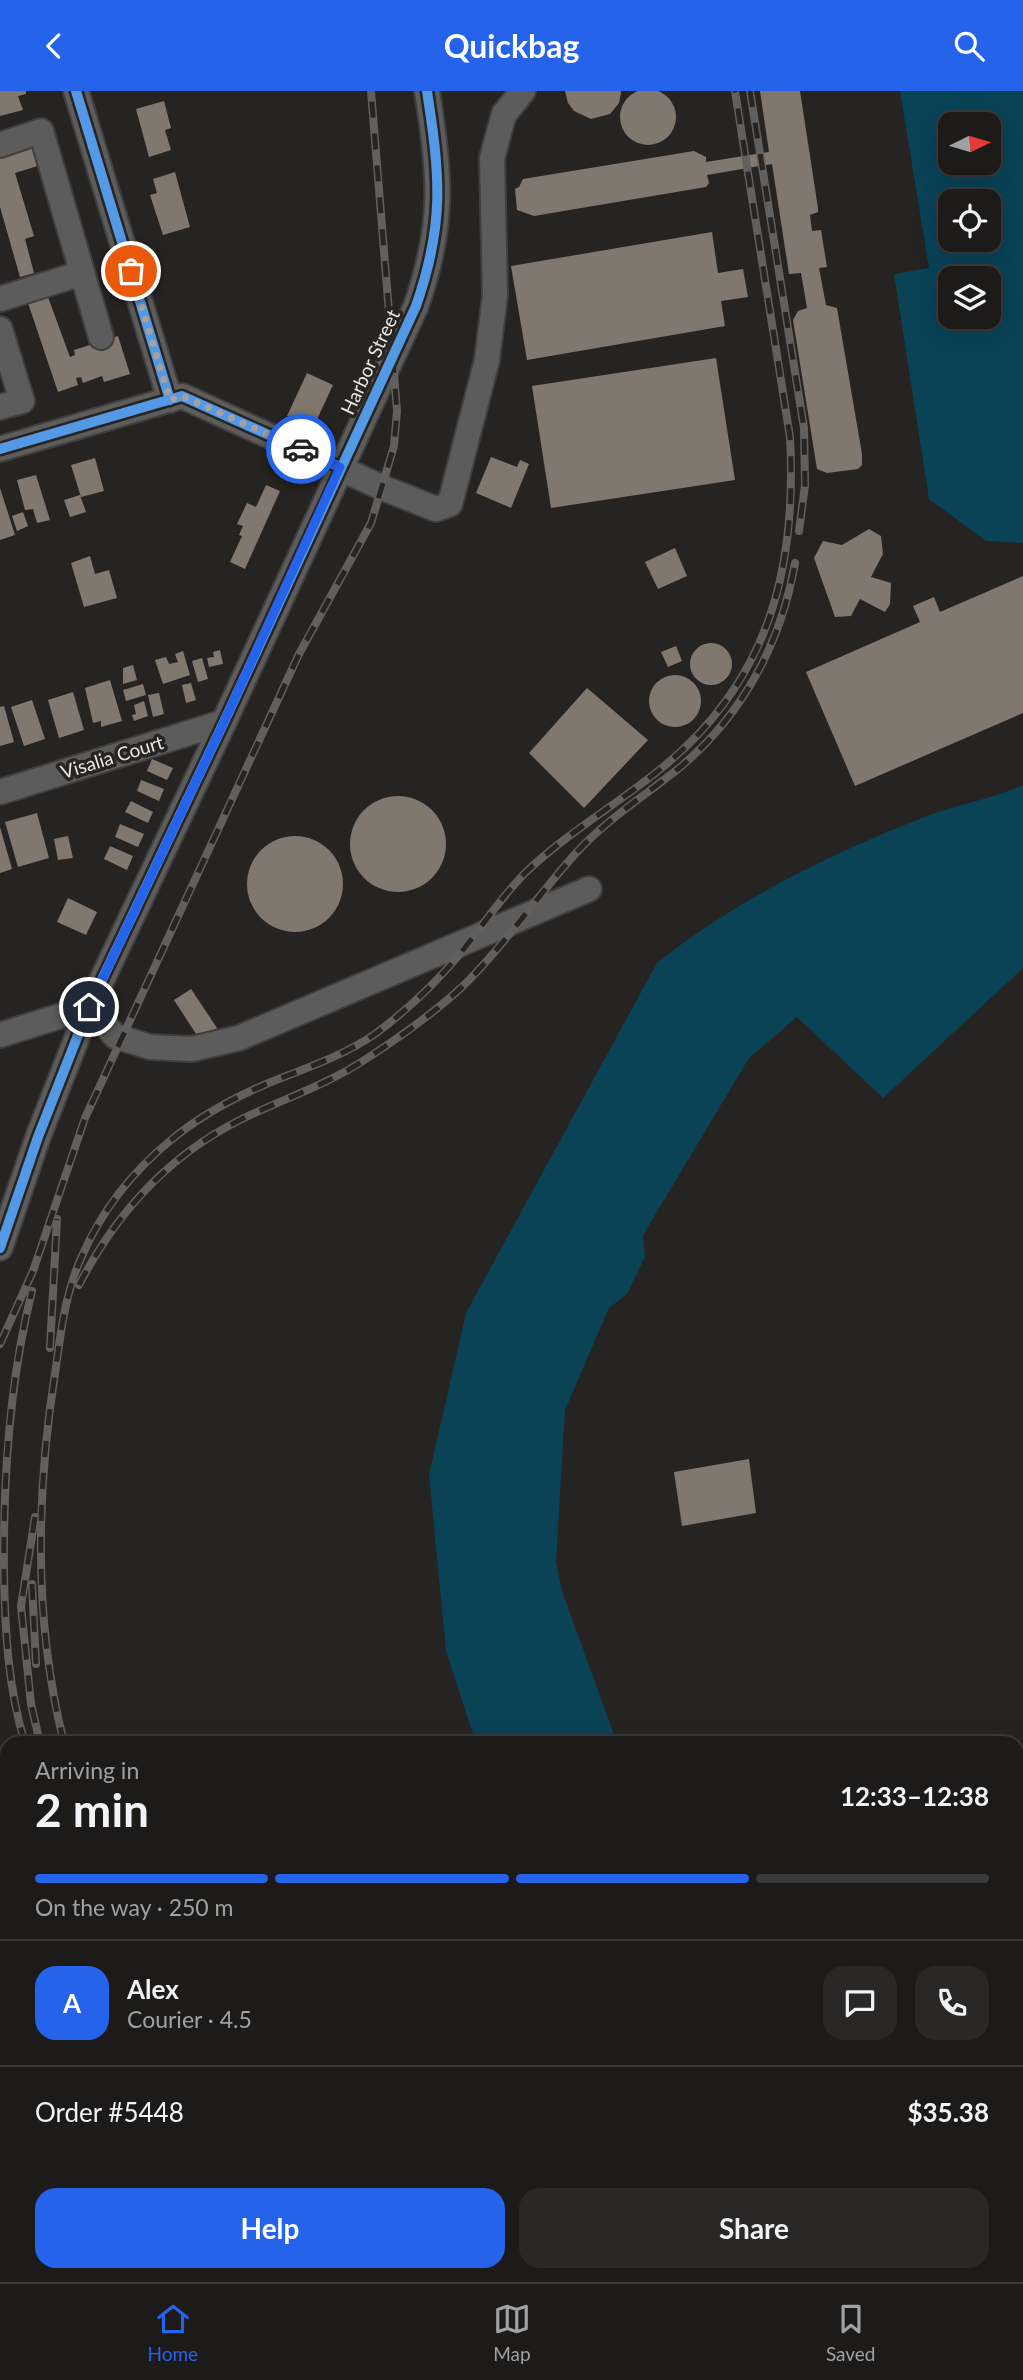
<!DOCTYPE html>
<meta charset="utf-8">
<style>
:root{--surface:#1c1b1a;--page:#292827;--text:#f1f3f6;--muted:#a0a1a2;--line:#3a3939;--accent:#2563eb}
body{margin:0;font-family:Lato,sans-serif;background:var(--page);color:var(--text);height:100vh;display:flex;flex-direction:column;font-size:26px;white-space:nowrap}
*{box-sizing:border-box;margin:0}
p{font-size:23px;color:var(--muted)}
.icon{flex:none;width:38px;height:38px;fill:none;stroke:currentColor;stroke-width:2;stroke-linecap:round;stroke-linejoin:round}
.map{position:relative;flex:1;overflow:hidden}
.panel{position:absolute;left:0px;top:1645px;width:1024px;height:546px;display:flex;flex-direction:column;background:var(--surface);border-radius:21px 21px 0 0;box-shadow:0 7px 28px #0002,0 0 0 2px var(--line)}
.panel>*{flex:none}
.needle{width:46px;rotate:85deg}
.fabs{position:absolute;left:938px;top:21px;display:grid;gap:14px}
.fabs a{display:grid;place-items:center;width:63px;height:63px;border-radius:14px;background:var(--surface);box-shadow:0 7px 28px #0002,0 0 0 2px var(--line);font-size:35px}
.pin{position:absolute;display:grid;place-items:center;width:60px;height:60px;color:#fff;margin:-30px;border:4px solid #fff;border-radius:50%;box-shadow:0 2px 7px #0007}
.courier{position:absolute;display:grid;place-items:center;width:70px;height:70px;margin:-35px;border:5px solid #2563eb;border-radius:50%;background:#fff;color:#222;box-shadow:0 2px 9px #0007}
.head em{font-style:normal;font-weight:700}
.head div{display:flex;flex-direction:column-reverse}
.head{display:flex;align-items:center;justify-content:space-between;height:119px;padding:0 35px}
h1{font-size:46px;font-weight:700;line-height:52px}
.bar{display:grid;grid-template-columns:repeat(4,1fr);gap:10px 7px;align-content:center;height:84px;padding:0 35px}
.bar i{height:9px;border-radius:5px;background:var(--line)}
.bar .on{background:var(--accent)}
.bar p{grid-column:span 4}
.line{display:flex;align-items:center;gap:18px;padding:0 35px;border-top:2px solid var(--line)}
.line div{flex:1}
.round{display:grid;place-items:center;flex:none;width:74px;height:74px;border-radius:21px;background:var(--page)}
.action{display:flex;gap:14px;margin-top:auto;padding:14px 35px}
.action a{flex:1;height:80px;border-radius:21px;background:var(--accent);color:#fff;font-size:28px;font-weight:700;line-height:80px;text-align:center}
.action a+a{background:var(--page);color:var(--text)}
header{display:flex;justify-content:space-between;align-items:center;height:91px;padding:0 35px;background:var(--accent);color:#fff;font-size:32px;font-weight:700}
.tabs{display:flex;justify-content:space-around;align-items:center;height:98px;border-top:2px solid var(--line);background:var(--surface);font-size:19px;color:var(--muted)}
.tabs a{display:grid;justify-items:center;gap:4px}
.tabs .on{color:var(--accent)}
.map>svg:first-child{display:block}
.water{fill:#0a4256;fill-rule:evenodd}
.building{fill:#80776f}
.lines{fill:none;stroke-linecap:round;stroke-linejoin:round}
.minor-casing{stroke:#403f3e;stroke-width:28}
.minor{stroke:#5d5c5c;stroke-width:24}
.rail-casing{stroke:#62605f;stroke-width:8}
.rail{stroke:#272421;stroke-width:5;stroke-dasharray:16;stroke-linecap:butt}
.cycleway-casing{stroke:#272421;stroke-width:15}
.cycleway{stroke:#5399e6;stroke-width:10}
.done{stroke:#a4a2a0;stroke-width:7;stroke-dasharray:0 12.6}
.route{stroke:#2563eb;stroke-width:9}
.labels{text-anchor:middle;stroke-width:7;stroke-linejoin:round;paint-order:stroke}
.street-label{font-size:19px;fill:#e8e6e4;stroke:#272421}
</style>
<header><svg class="icon" aria-label="back" viewBox="0 0 24 24"><path d="M15 5l-7 7 7 7"/></svg>Quickbag<svg class="icon" aria-label="search" viewBox="0 0 24 24"><circle cx="10" cy="10" r="6"/><path d="M15 15l6 6"/></svg></header>
<div class="map">
<svg width="1023" height="2191" viewBox="0 0 1023 2191">
<rect width="100%" height="100%" fill="#262422"/>
<path class="water" d="M900,0H1023V452L986,450L929,408L894,183L929,177ZM950,33H989V72H950ZM950,110H989V149H950ZM950,187H989V226H950Z
M1023,694V877L883,1007L797,926L749,967L643,1144L645,1166L627,1203L609,1217L565,1319L556,1471L562,1500L617,1652H476L446,1560L429,1384L466,1222L657,872C739,807 830,763 927,725C958,713 993,708 1023,694Z
M647,2184H752L753,2191H648Z"/>
<path class="building" d="M620 26a28 28 0 1 1 56 0a28 28 0 1 1-56 0Z
M0,0H26V3L18,5L23,19L0,25Z
M565,0H621V2L619,12L610,23L591,28L574,20L568,12Z
M760,0H800L818,117V121L810,124L812,140L821,139L827,176L819,177L826,214L837,217L862,363V374L858,378L827,382L817,378L793,229L798,220L807,217L801,182L789,183L772,73L707,84L709,92L706,96L534,125L517,119L515,98L519,96L523,88L694,60L706,66V71L769,61Z
M164,10L171,37L165,39L171,59L149,66L136,18Z
M35,52L41,74L15,82L34,145L25,148L34,182L20,186L0,116V62Z
M175,81L190,136L163,144L150,104L157,102L153,88Z
M712,141L718,182L743,178L748,206L721,210L725,235L527,269L511,175Z
M48,206L70,266L75,264L74,259L118,245L130,283L104,291L102,285L83,292L81,286L76,287L78,294L58,301L28,212Z
M716,267L735,389L551,417L532,295Z
M307,282L333,294L313,337L287,325Z
M491,366L517,376L520,369L529,373L511,417L476,402Z
M95,367L104,400L81,406L71,374Z
M36,384L50,429L37,432L33,418L25,419L17,389Z
M266,394L280,400L245,478L230,471L242,445L239,444L243,435L237,433L247,412L256,416Z
M0,397L15,444L0,449Z
M80,404L86,421L70,426L64,409Z
M23,421L28,435L17,440L12,425Z
M869,438L881,445L883,463L871,486L891,492L890,513L885,521L860,508L851,525L835,526L814,467L823,450L842,454Z
M675,457L687,485L658,498L645,471Z
M90,465L95,483L109,479L117,507L84,516L71,472Z
M1023,485V622L855,695L806,581L920,531L913,515L934,506L940,521Z
M690 573a21 21 0 1 1 42 0a21 21 0 1 1-42 0Z
M676,555L682,570L668,576L661,561Z
M220,559L223,573L209,576L207,567L214,566L213,561Z
M183,560L190,584L163,593L155,569L166,566L169,573L178,571L175,563Z
M202,567L208,588L198,591L192,570Z
M133,574L137,589L123,593V577Z
M649 610a26 26 0 1 1 52 0a26 26 0 1 1-52 0Z
M110,589L122,630L101,636V630L93,632L85,597Z
M191,592L196,609L186,612L182,594Z
M143,593L146,604L126,610L123,599Z
M587,597L648,649L584,717L529,662Z
M73,601L84,639L59,647L48,609Z
M159,602L164,623L153,626L148,604Z
M32,609L45,648L24,655L11,616Z
M144,610L148,625L134,630L132,624L136,623L134,614Z
M4,615L14,651L0,655V616Z
M152,668L173,677L167,689L147,680Z
M141,689L164,698L159,710L137,700Z
M350 753a48 48 0 1 1 96 0a48 48 0 1 1-96 0Z
M131,710L153,721L148,732L125,721Z
M37,722L49,767L18,776L5,731Z
M120,733L144,743L138,756L115,746Z
M0,736L12,778L0,782Z
M247 793a48 48 0 1 1 96 0a48 48 0 1 1-96 0Z
M68,745L73,767L58,769L54,748Z
M110,755L133,765L127,779L104,768Z
M68,807L97,821L86,844L57,831Z
M191,898L217,937L200,949L174,909Z
M749,1368L756,1422L682,1435L674,1381Z
M999,1643L1001,1652H955V1651Z
M1022,1662L1023,1681L1017,1683V1663Z
M1017,1704L1023,1732V1935L1017,1936Z
M1,1788L7,1810V1934L0,1936Z
M1023,1976V2085L1017,2087V1977Z
M7,2010V2184H62L45,2191H0V2013Z"/>
<g class="lines">
<g class="minor-casing">
<path id="minor" d="M76,0L170,309
M0,54L41,40L101,246
M0,208L82,182
M0,238L22,310L0,316
M0,358L182,305L383,397L436,418L450,413L487,269L495,204L492,67L504,23L523,0
M0,701L224,631
M0,944L89,916L115,945L150,956L192,958L239,947L589,798
M0,1157L38,1046L89,916L224,631L416,215C445,132 440,85 427,0
M0,1744L7,1772
M0,1981L7,1978
M124,2191L146,2184"/>
</g>
<use href="#minor" class="minor"/>
<g class="rail-casing">
<path id="rail" d="M750,0L804,337L805,394L799,440
M79,1194C115,1124 167,1066 238,1030C282,1008 323,996 366,968C400,946 433,923 463,895C504,855 537,805 576,762C605,730 644,705 678,678C742,625 781,553 795,472
M0,1253L33,1180L85,1027L299,563L371,432L394,355L397,320L371,0
M50,1257L57,1128
M35,1426L21,1515L31,1613L40,1652
M32,1493L36,1573
M25,1652C8,1598 5,1539 4,1482C3,1388 9,1292 32,1200
M64,1652C33,1529 36,1400 56,1276C61,1238 66,1200 82,1165C102,1119 133,1080 171,1049C201,1024 235,1006 271,991C306,977 343,965 375,943C406,920 434,894 459,864C481,837 501,806 526,781C568,741 618,713 663,676C769,589 797,478 790,346L735,0
M202,2184L204,2191
M213,2184L215,2191
M224,2184L227,2191
M123,2191L126,2184"/>
</g>
<use href="#rail" class="rail"/>
<g class="cycleway-casing">
<path id="cycleway" d="M76,0L170,309
M0,358L182,305L340,376
M0,1157L38,1046L89,916L224,631L416,215C445,132 440,85 427,0"/>
</g>
<use href="#cycleway" class="cycleway"/>
</g>
<g class="lines">
<path class="done" d="M131,180L170,309L182,305L301,358"/>
<path class="route" d="M89,916L224,631L340,376L301,358"/>
</g>
<g class="labels">
<g class="street-label">
<text transform="translate(370 271) rotate(-65)" y="7">Harbor Street</text>
<text transform="translate(112 666) rotate(-17)" y="7">Visalia Court</text>
</g>
</g>
</svg>
<div class="fabs">
<a><svg class="needle" viewBox="-14 -14 28 28"><path d="M0-13l5 13h-10z" fill="#e53935"/><path d="M0 13l5-13h-10z" fill="#a0a1a2"/></svg></a>
<a><svg class="icon" aria-label="locate" viewBox="0 0 24 24"><circle cx="12" cy="12" r="6"/><path d="M12 2v4M12 18v4M2 12h4M18 12h4"/></svg></a>
<a><svg class="icon" aria-label="layers" viewBox="0 0 24 24"><path d="M12 4l9 5-9 5-9-5zM3 14l9 5 9-5"/></svg></a>
</div>
<div class="pin" style="left:131px;top:180px;background:#ea580c"><svg class="icon" aria-label="bag" viewBox="0 0 24 24"><path d="M5 8h14l-1 12H6zM9 8a3 3 0 0 1 6 0"/></svg></div>
<div class="pin" style="left:89px;top:916px;background:#1f2937"><svg class="icon" aria-label="home" viewBox="0 0 24 24"><path d="M3 11l9-7 9 7M6 9v11h12V9"/></svg></div>
<div class="courier" style="left:301px;top:358px"><svg class="icon" aria-label="car" viewBox="0 0 24 24"><path d="M5 17H2v-5l4-1 3-4h7l3 4 3 1v5h-3M9 17h6M6 11h13"/><circle cx="7" cy="17" r="2"/><circle cx="17" cy="17" r="2"/></svg></div>
<section class="panel">
<div class="head"><div><h1>2 min</h1><p>Arriving in</p></div><em>12:33–12:38</em></div>
<div class="bar"><i class="on"></i><i class="on"></i><i class="on"></i><i></i><p>On the way · 250 m</p></div>
<div class="line" style="height:126px"><b class="round" style="background:var(--accent);color:#fff">A</b><div><b>Alex</b><p>Courier · 4.5</p></div><a class="round"><svg class="icon" aria-label="chat" viewBox="0 0 24 24"><path d="M4 5h16v11H9l-5 4z"/></svg></a><a class="round"><svg class="icon" aria-label="phone" viewBox="0 0 24 24"><path d="M5 4h4l2 5-3 2q2 4 5 5l2-3 5 2v4C11 20 4 13 5 4z"/></svg></a></div>
<div class="line" style="height:91px"><div>Order #5448</div><b>$35.38</b></div>
<div class="action"><a>Help</a><a>Share</a></div>
</section>
</div>
<nav class="tabs">
<a class="on"><svg class="icon" aria-label="home" viewBox="0 0 24 24"><path d="M3 11l9-7 9 7M6 9v11h12V9"/></svg>Home</a>
<a><svg class="icon" aria-label="map" viewBox="0 0 24 24"><path d="M3 6l6-2 6 2 6-2v14l-6 2-6-2-6 2zM9 4v14M15 6v14"/></svg>Map</a>
<a><svg class="icon" aria-label="saved" viewBox="0 0 24 24"><path d="M7 4h10v16l-5-4-5 4z"/></svg>Saved</a>
</nav>
